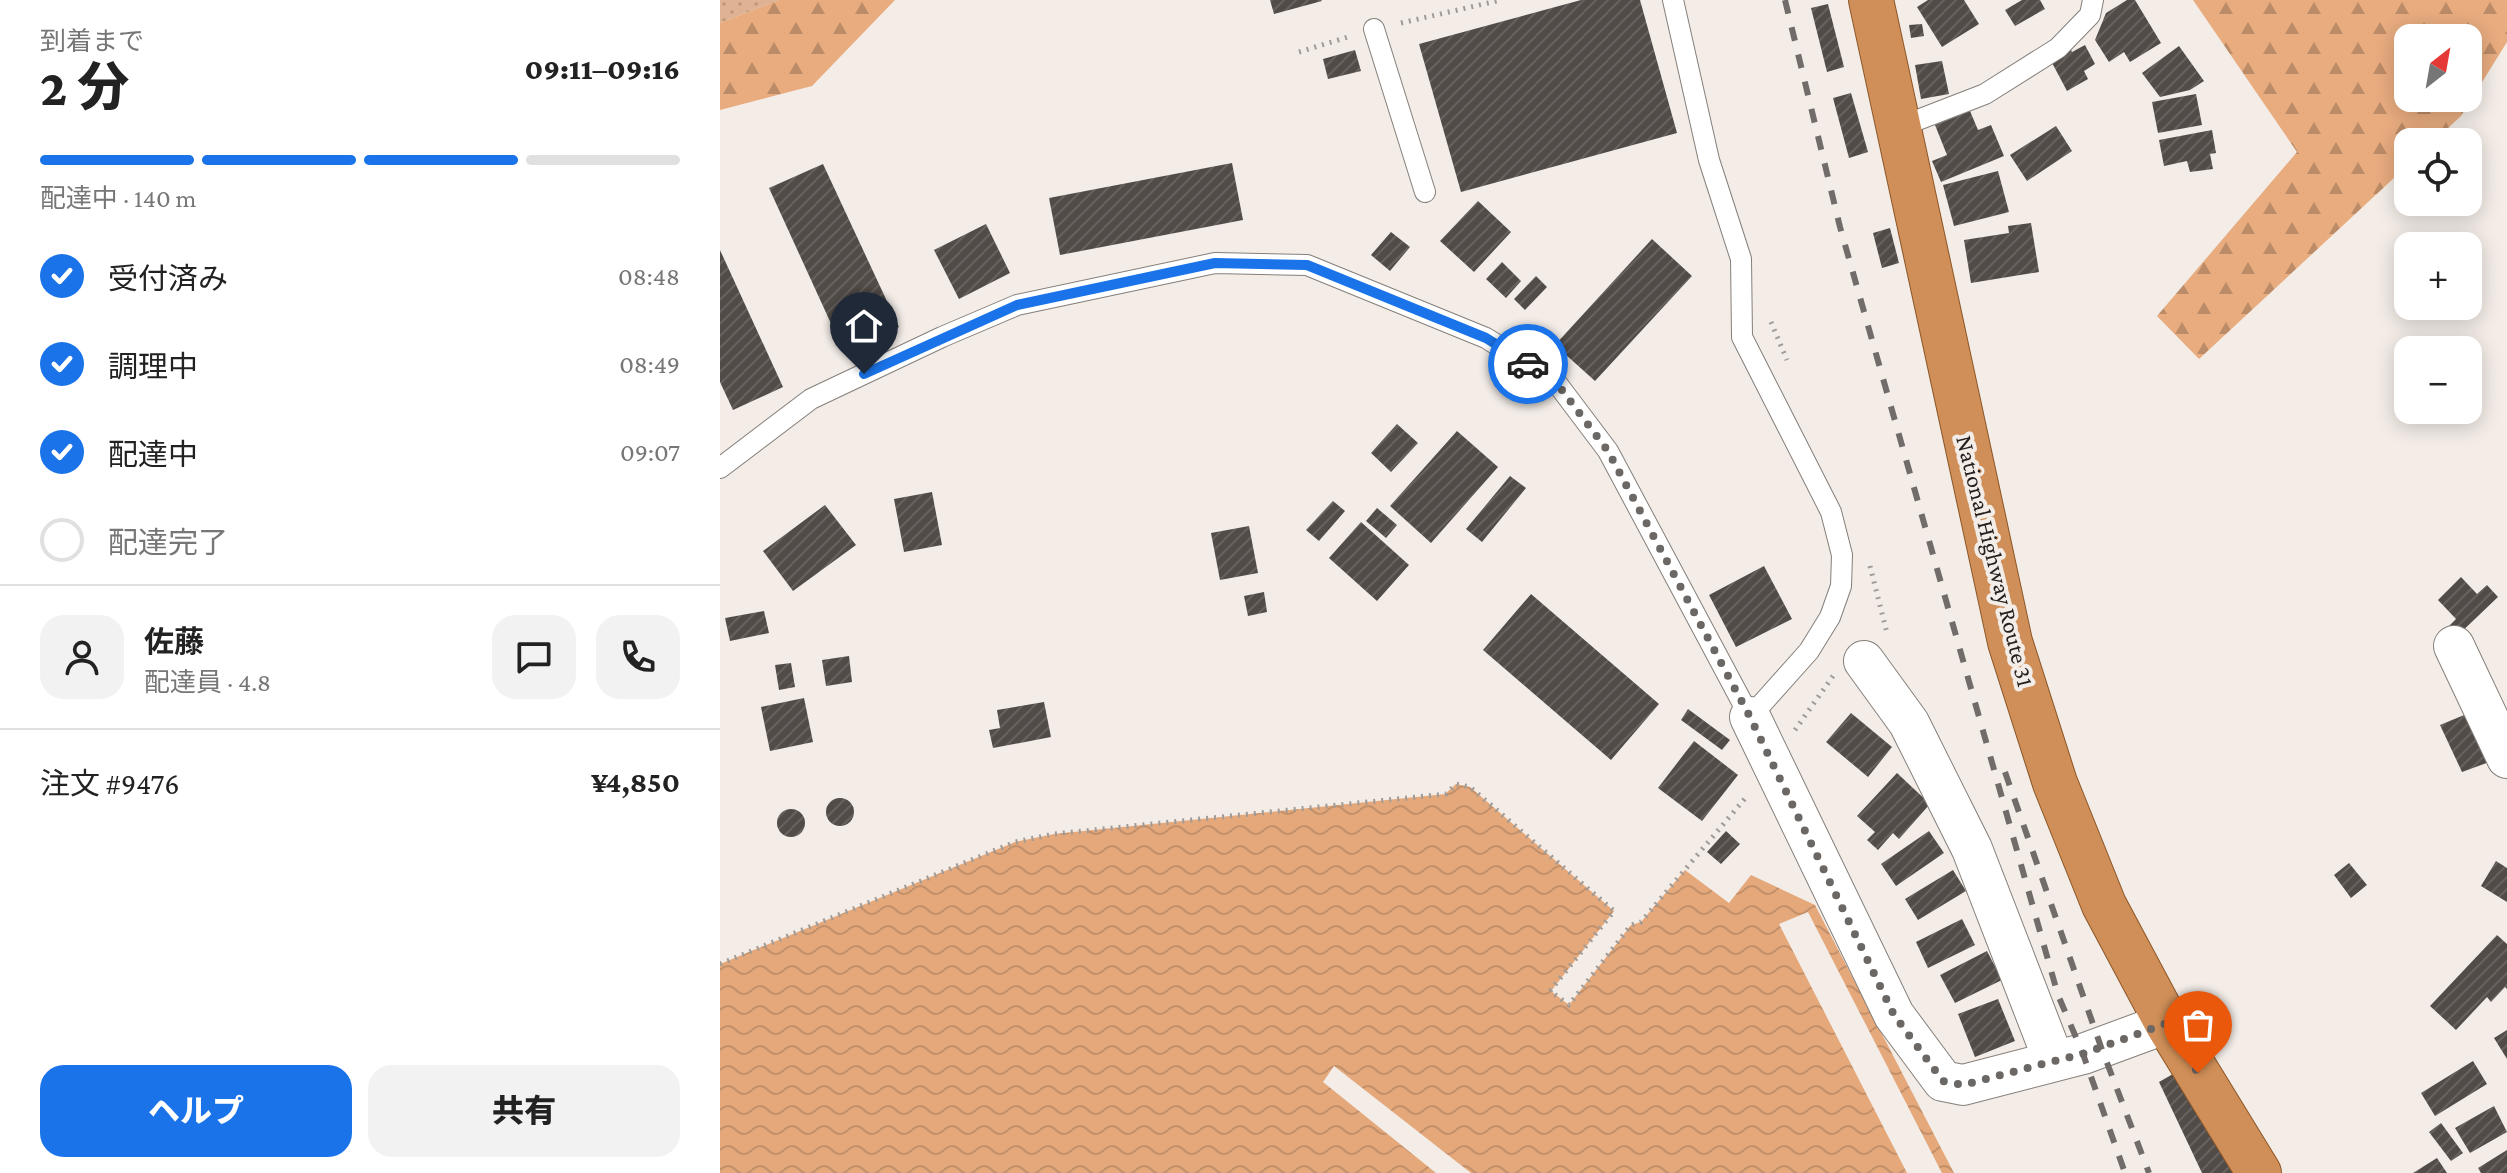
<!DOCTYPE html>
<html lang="ja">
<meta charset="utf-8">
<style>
:root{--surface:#fff;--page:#f2f2f2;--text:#222;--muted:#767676;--line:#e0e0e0;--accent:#1a73e8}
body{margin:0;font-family:"Crimson Pro","Noto Sans JP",serif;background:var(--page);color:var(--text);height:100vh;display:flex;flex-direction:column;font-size:30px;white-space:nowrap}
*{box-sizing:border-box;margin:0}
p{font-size:26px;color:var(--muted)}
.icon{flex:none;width:44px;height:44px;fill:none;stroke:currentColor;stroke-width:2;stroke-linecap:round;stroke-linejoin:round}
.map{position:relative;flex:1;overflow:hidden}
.sheet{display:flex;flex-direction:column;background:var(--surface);width:720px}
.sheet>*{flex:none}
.needle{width:52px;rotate:31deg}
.buttons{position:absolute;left:1674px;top:24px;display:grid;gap:16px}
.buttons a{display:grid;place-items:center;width:88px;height:88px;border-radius:16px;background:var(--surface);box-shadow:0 4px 20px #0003;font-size:40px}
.pin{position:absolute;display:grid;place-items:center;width:68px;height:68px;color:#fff;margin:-82px -34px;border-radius:50% 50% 50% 0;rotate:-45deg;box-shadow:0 0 8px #0007}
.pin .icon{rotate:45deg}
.courier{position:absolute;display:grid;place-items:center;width:80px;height:80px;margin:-40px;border:6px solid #1a73e8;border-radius:50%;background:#fff;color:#222;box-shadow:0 2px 10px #0007}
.overview em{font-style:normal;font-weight:800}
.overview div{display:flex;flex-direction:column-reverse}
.overview{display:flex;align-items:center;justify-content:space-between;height:136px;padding:0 40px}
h1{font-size:52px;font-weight:800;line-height:60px}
.bar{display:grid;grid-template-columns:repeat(4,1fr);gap:12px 8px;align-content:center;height:96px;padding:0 40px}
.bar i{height:10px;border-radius:6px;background:var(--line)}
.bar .selected{background:var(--accent)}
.bar p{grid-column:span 4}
.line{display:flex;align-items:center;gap:20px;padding:0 40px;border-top:2px solid var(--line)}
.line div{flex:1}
.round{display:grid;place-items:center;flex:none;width:84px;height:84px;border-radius:24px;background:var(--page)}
ol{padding:0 40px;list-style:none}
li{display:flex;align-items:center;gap:24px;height:88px}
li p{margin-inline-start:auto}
li .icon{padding:8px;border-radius:50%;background:var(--accent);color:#fff;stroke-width:4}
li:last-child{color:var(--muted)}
li i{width:44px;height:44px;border:4px solid var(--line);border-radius:50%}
.action{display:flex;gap:16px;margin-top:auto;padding:16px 40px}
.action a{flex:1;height:92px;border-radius:24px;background:var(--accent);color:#fff;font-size:32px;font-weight:800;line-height:92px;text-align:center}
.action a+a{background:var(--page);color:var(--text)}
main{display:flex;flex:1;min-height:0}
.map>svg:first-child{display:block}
.grass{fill:url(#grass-dots)}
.forest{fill:url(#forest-firs);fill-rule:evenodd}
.water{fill:url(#water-waves)}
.building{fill:url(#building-hatch)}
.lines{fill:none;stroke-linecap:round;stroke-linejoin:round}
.service-casing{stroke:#857f7a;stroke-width:22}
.minor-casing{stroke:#857f7a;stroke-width:42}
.trunk-casing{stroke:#8b5628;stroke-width:46}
.path{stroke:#a09b97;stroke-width:5;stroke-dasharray:2 6;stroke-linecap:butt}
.service{stroke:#fff;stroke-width:20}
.minor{stroke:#fff;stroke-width:40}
.trunk{stroke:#d08f58;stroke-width:44}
.rail{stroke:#716c6a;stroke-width:6;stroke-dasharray:14 14;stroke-linecap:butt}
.done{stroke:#6b6764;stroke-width:8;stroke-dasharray:0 14.4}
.route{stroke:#1a73e8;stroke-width:10}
.labels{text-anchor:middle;stroke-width:8;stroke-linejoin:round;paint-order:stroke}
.street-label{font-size:24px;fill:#221f1e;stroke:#f3ece7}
</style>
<main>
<section class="sheet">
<div class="overview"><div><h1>2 分</h1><p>到着まで</p></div><em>09:11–09:16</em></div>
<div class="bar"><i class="selected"></i><i class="selected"></i><i class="selected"></i><i></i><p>配達中 · 140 m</p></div>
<ol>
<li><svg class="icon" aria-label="check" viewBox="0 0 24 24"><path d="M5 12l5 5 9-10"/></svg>受付済み<p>08:48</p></li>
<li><svg class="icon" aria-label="check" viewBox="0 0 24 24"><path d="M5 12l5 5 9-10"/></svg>調理中<p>08:49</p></li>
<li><svg class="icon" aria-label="check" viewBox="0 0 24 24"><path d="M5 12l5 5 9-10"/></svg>配達中<p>09:07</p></li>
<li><i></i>配達完了</li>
</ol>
<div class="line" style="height:144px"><a class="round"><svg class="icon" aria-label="person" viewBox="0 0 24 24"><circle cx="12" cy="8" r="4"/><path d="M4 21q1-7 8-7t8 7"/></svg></a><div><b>佐藤</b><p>配達員 · 4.8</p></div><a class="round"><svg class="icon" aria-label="chat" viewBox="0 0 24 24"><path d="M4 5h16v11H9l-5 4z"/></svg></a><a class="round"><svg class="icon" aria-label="phone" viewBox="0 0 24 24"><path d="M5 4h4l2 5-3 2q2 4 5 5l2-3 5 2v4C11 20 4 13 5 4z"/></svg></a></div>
<div class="line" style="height:104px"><div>注文 #9476</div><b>¥4,850</b></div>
<div class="action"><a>ヘルプ</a><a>共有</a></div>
</section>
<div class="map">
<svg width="1787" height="1173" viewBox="0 0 1787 1173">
<defs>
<pattern id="grass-dots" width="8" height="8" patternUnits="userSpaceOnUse" patternTransform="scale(2)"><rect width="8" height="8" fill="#deb293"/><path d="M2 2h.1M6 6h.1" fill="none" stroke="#be997e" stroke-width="1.8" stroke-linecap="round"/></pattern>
<pattern id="forest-firs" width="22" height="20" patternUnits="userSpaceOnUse" patternTransform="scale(2)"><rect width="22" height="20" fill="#e8ac7f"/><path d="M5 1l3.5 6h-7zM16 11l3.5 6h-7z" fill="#bc8b67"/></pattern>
<pattern id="water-waves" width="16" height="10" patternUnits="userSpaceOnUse" patternTransform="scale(2)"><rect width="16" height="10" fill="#e4a87b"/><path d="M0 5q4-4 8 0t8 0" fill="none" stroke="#c3906a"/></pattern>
<pattern id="building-hatch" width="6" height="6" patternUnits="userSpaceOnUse" patternTransform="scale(2)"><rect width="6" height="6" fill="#524c48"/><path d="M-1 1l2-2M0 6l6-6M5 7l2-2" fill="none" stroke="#67625f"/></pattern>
</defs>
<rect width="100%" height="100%" fill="#f3ece7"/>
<path class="grass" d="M0,0H59L0,23Z"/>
<path class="forest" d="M59,0H175L92,86L0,110V23Z
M1473,0H1787V42L1741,116L1713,142H1688V165L1479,359L1437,316L1577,152ZM1688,38H1748V98H1688Z"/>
<path class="water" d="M736,784L750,787L894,911L831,991L849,1005L911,925L921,922L965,870L1009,903L1031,875L1095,905L1234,1173H1222L1088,912L1059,924L1187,1173H751L614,1066L603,1082L716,1173H0V964L295,842L334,834L725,794Z"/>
<path class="building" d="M550,0H601L602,1L554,14Z
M861,0H920L957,133L741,192L699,44Z
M1208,0H1244L1259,24L1222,47L1197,7Z
M1302,0H1320L1325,9L1295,26L1285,10Z
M1407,0H1415L1441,43L1410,62L1404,52L1389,62L1375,40L1386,13Z
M1108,4L1124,67L1107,72L1091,8Z
M1202,24L1204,36L1191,38L1189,25Z
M1365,45L1375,64L1364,71L1368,79L1347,91L1330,59L1350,48L1352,52Z
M1459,46L1484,81L1470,90L1440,97L1422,73Z
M635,50L641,71L608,79L603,59Z
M1222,61L1229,94L1201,99L1195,65Z
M1131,93L1148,152L1129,158L1113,98Z
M1476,94L1482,125L1438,133L1432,102Z
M1250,111L1258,130L1271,125L1284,156L1221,182L1212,161L1227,155L1215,125Z
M1336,126L1352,151L1307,181L1290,155Z
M1492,130L1496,153L1490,154L1493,169L1470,172L1467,161L1444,166L1439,140Z
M512,163L523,220L340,255L329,198Z
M103,164L179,327L124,352L49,188Z
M1278,171L1289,212L1234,226L1223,185Z
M758,201L791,232L754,272L720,241Z
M1311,223L1319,272L1251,283L1244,240L1289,233L1288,226Z
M266,224L290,273L239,299L214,250Z
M1170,228L1179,263L1162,268L1153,233Z
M671,232L690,247L670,271L651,255Z
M932,239L972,276L875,381L835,345Z
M0,250L63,387L13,410L0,382Z
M782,262L801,281L786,298L766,279Z
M816,276L827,287L805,310L794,299Z
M677,424L698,443L671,472L651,453Z
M737,431L778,467L711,543L670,506Z
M790,476L806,488L762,542L746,529Z
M212,492L222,545L184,552L174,499Z
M613,501L625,511L599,541L586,530Z
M105,505L136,545L73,591L43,551Z
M657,508L677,525L666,538L646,521Z
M641,522L689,565L657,601L609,558Z
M529,526L538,573L500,580L491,533Z
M1044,566L1072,619L1016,647L989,595Z
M1741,577L1757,594L1767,585L1778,597L1735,638L1726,629L1736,619L1718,600Z
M544,592L547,612L528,616L524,596Z
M811,594L939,704L891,760L763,650Z
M44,611L49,633L10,641L5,618Z
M129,656L132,682L106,686L102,660Z
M71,663L75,687L59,690L55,665Z
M84,698L93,742L50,751L41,707Z
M324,702L331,737L273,748L269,730L280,728L277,710Z
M968,709L1010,740L1002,750L961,720Z
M1131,713L1172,747L1148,777L1106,742Z
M1749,713L1772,761L1742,772L1720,725Z
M974,741L1018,775L982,821L938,788Z
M1177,773L1210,804L1179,839L1173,833L1158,850L1147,840L1155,832L1137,816Z
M106 812a14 14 0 1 1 28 0a14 14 0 1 1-28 0Z
M57 823a14 14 0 1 1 28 0a14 14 0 1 1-28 0Z
M1006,831L1020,844L1001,864L987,852Z
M1209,831L1224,853L1176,886L1161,864Z
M1776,861L1787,868V902L1761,886Z
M1629,863L1647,885L1631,898L1614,875Z
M1233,870L1246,891L1198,920L1185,899Z
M1242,919L1255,945L1208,968L1196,942Z
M1777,935L1787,944V989L1785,987L1771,1002L1767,997L1736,1030L1710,1006Z
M1267,951L1282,980L1235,1003L1220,975Z
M1278,999L1295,1041L1255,1057L1238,1014Z
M1787,1030V1059L1774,1038Z
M1753,1061L1767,1084L1715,1116L1701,1093Z
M1460,1070L1516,1173H1482L1439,1082Z
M1774,1106L1787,1132L1750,1153L1735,1128Z
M1721,1123L1743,1153L1731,1161L1709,1132Z
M1787,1150V1173H1761L1758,1168Z
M1717,1158L1727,1173H1693Z"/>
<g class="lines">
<g class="service-casing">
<path id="service" d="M654,29L705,192
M1177,128L1265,94L1338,48L1370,15L1373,0
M0,468L91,399L222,337L297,305L495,263L587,265L766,338L836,382L888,451L1030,717L1089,651L1110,617L1121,586L1122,555L1111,512L1022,337L1021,259L989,160L953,0"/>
</g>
<g class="minor-casing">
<path id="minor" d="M1734,646L1787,758
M1144,661L1189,723L1252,849L1334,1061
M1030,717L1174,1015L1223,1081L1243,1085L1363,1054L1447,1023"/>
</g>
<g class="trunk-casing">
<path id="trunk" d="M1151,0L1290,642L1335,783L1384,905L1447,1023L1539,1173"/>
</g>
<path class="path" d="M681,23L781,0
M579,52L628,37
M1051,322L1067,360
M1150,566L1167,633
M1075,730L1113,676
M0,964L295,842L334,834L726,794L736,784L750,787L894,911L830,991L849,1005L911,925L921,922L1027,796"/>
<use href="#service" class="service"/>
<use href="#minor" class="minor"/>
<use href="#trunk" class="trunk"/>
<path class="rail" d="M1065,0L1120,227L1338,995L1363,1054L1405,1173
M1285,772L1381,1047L1429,1173"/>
</g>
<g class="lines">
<path class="done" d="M808,364L836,382L888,451L1030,717L1174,1015L1223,1081L1243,1085L1334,1061L1363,1054L1447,1023L1478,1073"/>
<path class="route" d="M144,374L297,305L495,263L587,265L766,338L808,364"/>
</g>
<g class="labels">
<g class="street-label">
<text transform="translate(1275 561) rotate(76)" y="8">National Highway Route 31</text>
</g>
</g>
</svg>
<div class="buttons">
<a><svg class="needle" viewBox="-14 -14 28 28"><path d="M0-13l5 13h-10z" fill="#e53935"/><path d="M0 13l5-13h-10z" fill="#767676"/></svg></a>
<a><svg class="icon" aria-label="locate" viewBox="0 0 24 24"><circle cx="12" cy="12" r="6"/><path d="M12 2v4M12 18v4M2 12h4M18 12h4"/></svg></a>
<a>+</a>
<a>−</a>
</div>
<div class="pin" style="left:1478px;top:1073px;background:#ea580c"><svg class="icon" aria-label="bag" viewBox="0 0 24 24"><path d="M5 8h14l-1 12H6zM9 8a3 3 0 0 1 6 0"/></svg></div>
<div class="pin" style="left:144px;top:374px;background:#1f2937"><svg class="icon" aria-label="home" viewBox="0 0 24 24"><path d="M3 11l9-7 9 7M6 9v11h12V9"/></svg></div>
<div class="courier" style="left:808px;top:364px"><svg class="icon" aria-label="car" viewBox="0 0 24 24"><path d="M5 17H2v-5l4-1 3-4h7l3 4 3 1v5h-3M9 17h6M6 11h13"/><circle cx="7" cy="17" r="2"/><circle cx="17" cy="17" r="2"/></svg></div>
</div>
</main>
